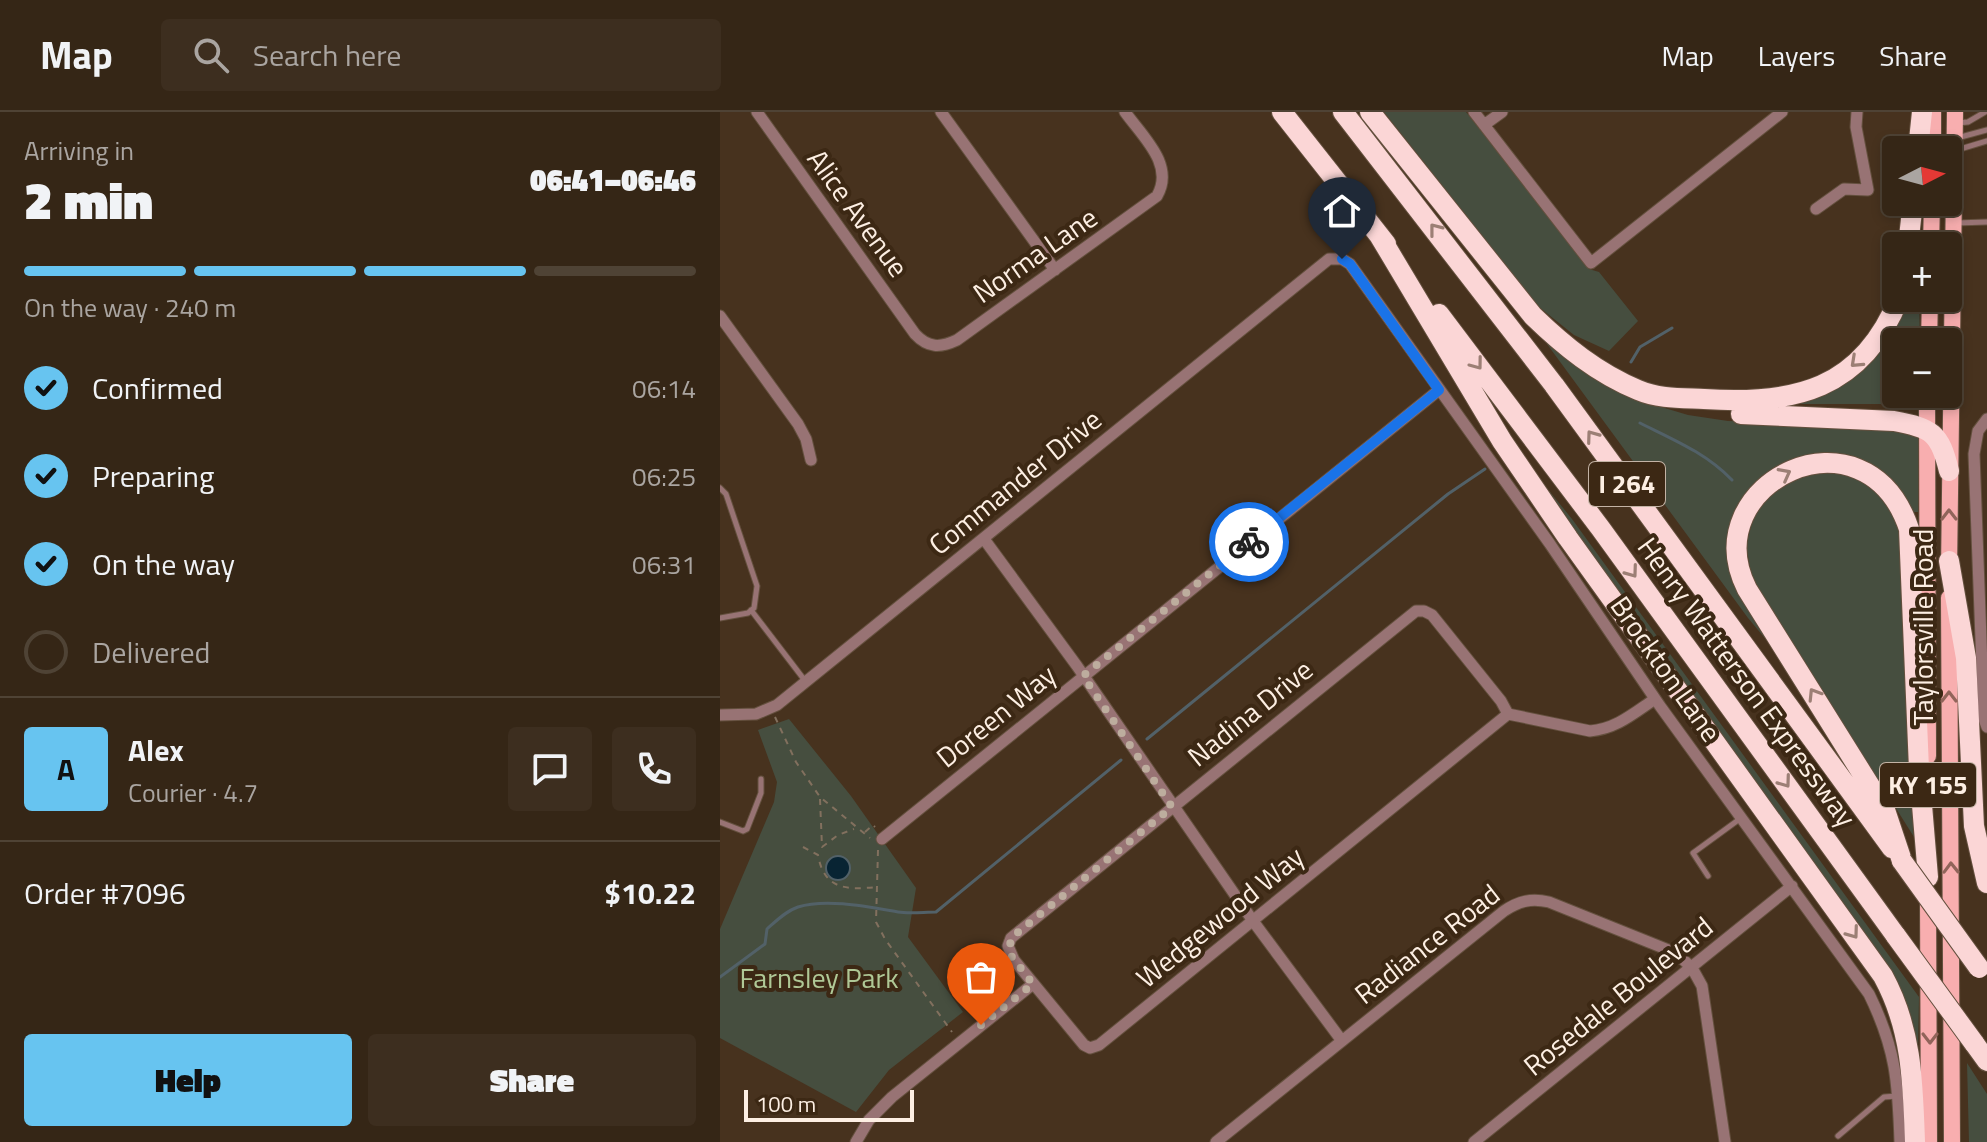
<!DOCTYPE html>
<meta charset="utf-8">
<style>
:root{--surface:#352616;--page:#3d2e1f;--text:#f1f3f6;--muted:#aaa5a1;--line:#4f4335;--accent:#67c4f0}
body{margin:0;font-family:"Titillium Web",sans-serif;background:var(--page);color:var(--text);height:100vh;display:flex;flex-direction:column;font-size:30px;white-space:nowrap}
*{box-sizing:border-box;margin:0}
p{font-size:26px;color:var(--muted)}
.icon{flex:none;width:44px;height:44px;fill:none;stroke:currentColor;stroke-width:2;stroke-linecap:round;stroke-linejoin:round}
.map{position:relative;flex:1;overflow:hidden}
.drawer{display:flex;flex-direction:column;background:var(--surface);width:720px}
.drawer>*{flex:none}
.needle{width:52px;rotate:84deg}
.tools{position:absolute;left:1162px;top:24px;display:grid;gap:16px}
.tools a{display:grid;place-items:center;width:80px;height:80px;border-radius:8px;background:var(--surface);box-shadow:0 4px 12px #0003,0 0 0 2px var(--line);font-size:40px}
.scale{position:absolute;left:24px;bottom:20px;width:170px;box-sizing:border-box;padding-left:8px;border:4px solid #fdefe3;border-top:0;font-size:22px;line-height:28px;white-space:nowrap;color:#fdefe3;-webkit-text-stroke:6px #3c2814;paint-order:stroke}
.pin{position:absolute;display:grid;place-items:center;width:68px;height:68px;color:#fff;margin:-82px -34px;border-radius:50% 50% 50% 0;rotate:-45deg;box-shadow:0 0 8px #0007}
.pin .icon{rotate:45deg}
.courier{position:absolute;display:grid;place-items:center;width:80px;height:80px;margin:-40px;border:6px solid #1a73e8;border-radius:50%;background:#fff;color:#222;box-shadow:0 2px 10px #0007}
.overview em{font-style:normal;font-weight:800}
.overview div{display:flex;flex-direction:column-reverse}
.overview{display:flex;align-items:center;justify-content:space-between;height:136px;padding:0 24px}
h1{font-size:52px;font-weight:800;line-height:60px}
.bar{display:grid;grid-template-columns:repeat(4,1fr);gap:12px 8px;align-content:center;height:96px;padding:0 24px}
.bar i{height:10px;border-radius:6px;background:var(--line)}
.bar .current{background:var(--accent)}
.bar p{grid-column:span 4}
.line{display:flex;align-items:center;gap:20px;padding:0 24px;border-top:2px solid var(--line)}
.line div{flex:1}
.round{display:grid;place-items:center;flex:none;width:84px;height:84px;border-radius:8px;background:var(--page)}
ol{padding:0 24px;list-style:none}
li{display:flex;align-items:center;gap:24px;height:88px}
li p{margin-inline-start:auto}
li .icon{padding:8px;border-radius:50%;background:var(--accent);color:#111;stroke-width:4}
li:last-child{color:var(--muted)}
li i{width:44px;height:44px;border:4px solid var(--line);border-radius:50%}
.action{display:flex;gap:16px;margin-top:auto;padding:16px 24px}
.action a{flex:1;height:92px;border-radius:8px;background:var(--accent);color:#111;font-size:32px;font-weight:800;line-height:92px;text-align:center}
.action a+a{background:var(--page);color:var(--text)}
header{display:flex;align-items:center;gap:48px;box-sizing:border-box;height:112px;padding:0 40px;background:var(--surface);border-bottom:2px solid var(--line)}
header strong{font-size:38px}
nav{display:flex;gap:44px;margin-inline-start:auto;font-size:28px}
.search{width:560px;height:72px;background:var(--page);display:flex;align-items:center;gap:20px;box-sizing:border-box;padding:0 28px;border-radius:8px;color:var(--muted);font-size:30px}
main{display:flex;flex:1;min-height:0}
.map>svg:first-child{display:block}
.green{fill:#464e3f}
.water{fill:#082433;stroke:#526168;stroke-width:2}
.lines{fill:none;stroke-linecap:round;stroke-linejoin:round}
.stream{stroke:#526168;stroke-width:3}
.lane-casing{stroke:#64503e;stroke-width:7}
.street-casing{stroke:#64503e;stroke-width:13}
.primary-casing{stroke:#64503e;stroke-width:18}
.highway-casing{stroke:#64503e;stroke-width:22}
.path{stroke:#82705e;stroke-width:2;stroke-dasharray:6 6;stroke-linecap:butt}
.lane{stroke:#987374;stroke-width:5}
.street{stroke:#987374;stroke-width:11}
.primary{stroke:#f8aeaf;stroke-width:16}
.highway{stroke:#fbd6d6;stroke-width:20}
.highway-bridge-casing{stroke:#64503e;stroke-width:22;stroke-linecap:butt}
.highway-bridge{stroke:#fbd6d6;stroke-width:20}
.oneway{stroke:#9c7f75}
.oneway2{stroke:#91645a}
.done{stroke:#bdad9e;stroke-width:8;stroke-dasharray:0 14.4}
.route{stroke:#1a73e8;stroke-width:10}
.labels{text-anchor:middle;stroke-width:8;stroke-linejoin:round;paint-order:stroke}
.shield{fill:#3c2814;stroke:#c3b3a5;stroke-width:2}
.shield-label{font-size:26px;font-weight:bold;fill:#fdefe3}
.street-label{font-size:28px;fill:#fdefe3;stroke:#3c2814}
.park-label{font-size:28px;fill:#afc896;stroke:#3c2814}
</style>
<header>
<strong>Map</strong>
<div class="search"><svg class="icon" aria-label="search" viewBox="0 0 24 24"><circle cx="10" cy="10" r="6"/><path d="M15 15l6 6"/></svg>Search here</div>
<nav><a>Map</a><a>Layers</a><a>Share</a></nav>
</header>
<main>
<section class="drawer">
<div class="overview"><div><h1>2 min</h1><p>Arriving in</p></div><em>06:41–06:46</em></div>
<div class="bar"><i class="current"></i><i class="current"></i><i class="current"></i><i></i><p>On the way · 240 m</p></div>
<ol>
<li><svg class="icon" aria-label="check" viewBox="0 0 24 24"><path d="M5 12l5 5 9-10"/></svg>Confirmed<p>06:14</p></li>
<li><svg class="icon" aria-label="check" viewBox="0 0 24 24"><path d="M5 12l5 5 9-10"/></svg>Preparing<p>06:25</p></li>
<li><svg class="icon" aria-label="check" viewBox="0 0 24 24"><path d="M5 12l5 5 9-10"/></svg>On the way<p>06:31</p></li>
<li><i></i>Delivered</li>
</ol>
<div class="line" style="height:144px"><b class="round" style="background:var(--accent);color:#111">A</b><div><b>Alex</b><p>Courier · 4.7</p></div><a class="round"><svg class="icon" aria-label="chat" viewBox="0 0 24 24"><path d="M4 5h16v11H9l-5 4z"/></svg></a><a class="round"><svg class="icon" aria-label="phone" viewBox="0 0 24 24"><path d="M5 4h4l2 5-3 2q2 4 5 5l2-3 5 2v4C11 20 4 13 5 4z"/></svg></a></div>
<div class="line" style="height:104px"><div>Order #7096</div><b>$10.22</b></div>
<div class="action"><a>Help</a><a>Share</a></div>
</section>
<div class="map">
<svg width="1267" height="1030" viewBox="0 0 1267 1030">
<rect width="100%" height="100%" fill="#47321e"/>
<path class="green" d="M664,0H746L869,157L879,160L918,209L889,239L854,223L819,195Z
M1188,186H1199L1200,230H1176V282H1199V292H1075L1094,283Z
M829,230L928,291L968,303L1008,309L1092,311L1198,319V400H1192L1177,377L1094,344L1014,417L1058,542L1028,506L827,232Z
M813,359L852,407L1199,885L1198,939L1195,928Z
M1121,359L1159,378L1182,416L1188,504L1194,725L1032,467L1026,433L1036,397L1073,364Z
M69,607L131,684L196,776L188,825L243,900L169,958L136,1000L0,926V817L54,690L57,670L38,618Z
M1247,951L1267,982V1030H1249Z"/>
<path class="water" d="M106 756a12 12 0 1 1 24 0a12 12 0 1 1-24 0Z"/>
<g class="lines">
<path class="stream" d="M911,250L920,235L952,216
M920,311C954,328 986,341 1012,368
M427,627L728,382L765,357
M0,865L45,832L47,817C56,809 66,799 78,795C106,786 149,795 178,800C190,802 204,800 216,800L401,648"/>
<g class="lane-casing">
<path id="lane" d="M1237,11L1248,10L1265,0
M1237,26L1267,18
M1237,38L1267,29
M1236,111L1267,110
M0,376L6,382L37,474L34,496L28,501L0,506
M31,498L86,570
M0,710L23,719L27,717L41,681V667
M988,764L973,741L1021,706
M1118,1024L1164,985L1177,984"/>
</g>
<g class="street-casing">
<path id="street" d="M37,0L195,222C208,236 220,236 237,228L437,84C455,53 423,25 405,0
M221,0L335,158
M754,0L871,151L1062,0
M764,13L782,0
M1096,97L1124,77L1148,78L1136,15L1137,0
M0,204L78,312L86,327L91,348
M1267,307L1258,319L1254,342L1264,607L1267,615
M264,427L357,554L533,809L622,929
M696,499H704L712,503L781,589L788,602L379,933L370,936L364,933L294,848L288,834L291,826Z
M788,602L870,619C896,617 914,601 935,587
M0,603L36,602L57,593L609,147H622L630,152L830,432L940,594L1149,882C1176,937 1178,970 1180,1030
M162,727L719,278
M136,1030L149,1008L172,985L313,872
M496,1030L784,799C799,789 811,786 829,790L956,841L972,856L982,874L1005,1030
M754,1030L1072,774"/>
</g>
<g class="primary-casing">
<path id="primary" d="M1213,38V0
M1211,134L1212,90
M1209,230L1210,186
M1207,282L1208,644
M1229,458L1235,0
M1229,486L1232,1030
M1208,784L1209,1030"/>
</g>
<g class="highway-casing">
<path id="highway" d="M562,0L666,132
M623,0L834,273L1172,736
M650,0L813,204C844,234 877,261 918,278C939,287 961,286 984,287C1074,293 1142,278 1179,186
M1198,38L1202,0
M659,123L782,329L848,426L1163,864C1192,917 1193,971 1195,1030
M1188,134L1193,90
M719,202L881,417L1176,824
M1021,302L1174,309C1212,316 1220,321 1229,359
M1229,449L1246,546L1254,714L1267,771
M1182,749L1165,698L1027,477C973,370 1146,288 1189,417L1199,657L1208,765
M1254,931L1267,949"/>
</g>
<path class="path" d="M55,605L76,650L100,685L150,726
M100,687L102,735L118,723L134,717
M145,720L153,713L155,715
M83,735L98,743C104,778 127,778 157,775
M158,738L156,810L165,827L232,920"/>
<use href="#lane" class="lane"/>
<use href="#street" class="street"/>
<use href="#primary" class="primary"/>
<use href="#highway" class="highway"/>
<g class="highway-bridge-casing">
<path id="highway-bridge" d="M1182,749L1259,856
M1176,824L1254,931"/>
</g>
<use href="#highway-bridge" class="highway-bridge"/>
</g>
<defs><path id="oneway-chevron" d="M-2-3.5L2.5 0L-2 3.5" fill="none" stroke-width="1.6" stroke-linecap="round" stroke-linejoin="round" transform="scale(2)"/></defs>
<g class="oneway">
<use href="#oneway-chevron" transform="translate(715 117) rotate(-128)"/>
<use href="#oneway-chevron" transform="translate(1136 250) rotate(137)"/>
<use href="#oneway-chevron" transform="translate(757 252) rotate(53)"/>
<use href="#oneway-chevron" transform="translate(872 324) rotate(-126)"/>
<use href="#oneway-chevron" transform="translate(1065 362) rotate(-28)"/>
<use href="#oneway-chevron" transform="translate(912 460) rotate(54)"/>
<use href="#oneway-chevron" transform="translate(1094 582) rotate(-122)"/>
<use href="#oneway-chevron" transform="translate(1065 670) rotate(54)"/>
<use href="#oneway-chevron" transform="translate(1133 821) rotate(54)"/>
</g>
<g class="oneway2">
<use href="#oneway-chevron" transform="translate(1229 403) rotate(-90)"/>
<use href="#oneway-chevron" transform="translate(1229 585) rotate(-90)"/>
<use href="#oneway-chevron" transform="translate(1231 756) rotate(-91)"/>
<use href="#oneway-chevron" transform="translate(1210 926) rotate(90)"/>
</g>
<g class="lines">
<path class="done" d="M261,913L313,872L289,841L291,826L452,695L363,564L529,430"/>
<path class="route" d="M529,430L719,278L630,152L622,147"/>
</g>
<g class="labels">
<g class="shield">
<rect x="869" y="350" width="76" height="44" rx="6"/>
<rect x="1160" y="651" width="96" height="44" rx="6"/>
</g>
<g class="shield-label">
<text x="907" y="381">I 264</text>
<text x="1208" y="682">KY 155</text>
</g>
<g class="street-label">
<text transform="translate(138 101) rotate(54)" y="10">Alice Avenue</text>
<text transform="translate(315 143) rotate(-35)" y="10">Norma Lane</text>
<text transform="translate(295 370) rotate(-39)" y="10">Commander Drive</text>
<text transform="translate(1203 515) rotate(-90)" y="10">Taylorsville Road</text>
<text transform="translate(946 557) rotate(55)" y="10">Brockton Lane</text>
<text transform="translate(1027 570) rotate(54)" y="10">Henry Watterson Expressway</text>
<text transform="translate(530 601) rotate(-39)" y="10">Nadina Drive</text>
<text transform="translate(276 604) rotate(-39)" y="10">Doreen Way</text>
<text transform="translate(500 805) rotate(-39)" y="10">Wedgewood Way</text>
<text transform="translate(707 832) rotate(-38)" y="10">Radiance Road</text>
<text transform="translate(898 884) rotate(-39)" y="10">Rosedale Boulevard</text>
</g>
<g class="park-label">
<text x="99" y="876">Farnsley Park</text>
</g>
</g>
</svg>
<div class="tools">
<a><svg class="needle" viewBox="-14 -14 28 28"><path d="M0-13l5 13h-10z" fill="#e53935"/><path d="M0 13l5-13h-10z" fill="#aaa5a1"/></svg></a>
<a>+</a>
<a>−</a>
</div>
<div class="scale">100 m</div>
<div class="pin" style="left:261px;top:913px;background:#ea580c"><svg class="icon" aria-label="bag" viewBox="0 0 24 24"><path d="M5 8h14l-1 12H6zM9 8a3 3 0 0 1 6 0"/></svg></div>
<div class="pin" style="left:622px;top:147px;background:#1f2937"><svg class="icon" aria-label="home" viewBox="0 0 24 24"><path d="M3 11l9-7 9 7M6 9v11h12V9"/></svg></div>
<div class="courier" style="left:529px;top:430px"><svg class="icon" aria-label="bike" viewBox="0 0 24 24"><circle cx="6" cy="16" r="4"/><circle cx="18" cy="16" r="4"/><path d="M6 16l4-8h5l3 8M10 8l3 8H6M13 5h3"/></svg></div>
</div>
</main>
